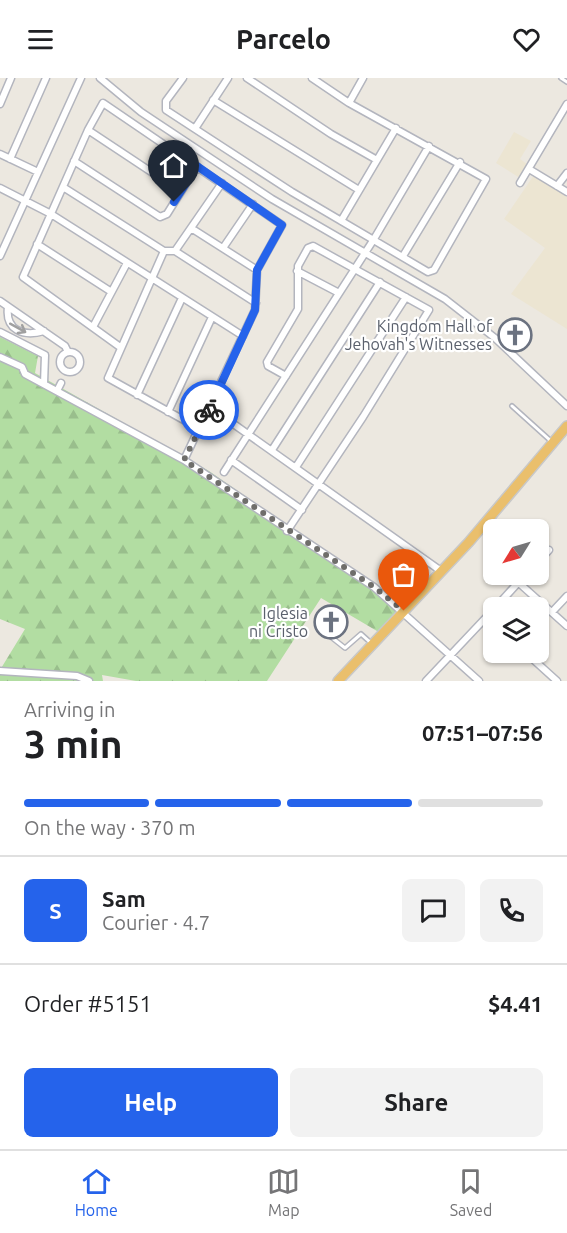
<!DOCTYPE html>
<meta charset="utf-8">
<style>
:root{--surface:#fff;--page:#f2f2f2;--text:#202124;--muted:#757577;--line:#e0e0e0;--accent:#2563eb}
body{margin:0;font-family:Ubuntu,sans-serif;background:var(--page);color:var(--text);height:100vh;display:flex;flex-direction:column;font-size:22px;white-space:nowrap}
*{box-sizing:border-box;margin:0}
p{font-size:20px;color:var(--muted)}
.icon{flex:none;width:33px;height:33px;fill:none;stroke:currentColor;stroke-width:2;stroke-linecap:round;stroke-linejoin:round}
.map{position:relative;height:603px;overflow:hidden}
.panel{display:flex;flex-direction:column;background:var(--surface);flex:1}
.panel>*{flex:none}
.needle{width:39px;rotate:233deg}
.buttons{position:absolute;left:483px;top:441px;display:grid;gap:12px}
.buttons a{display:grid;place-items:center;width:66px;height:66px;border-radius:9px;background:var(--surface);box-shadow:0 2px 4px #0004;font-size:30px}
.pin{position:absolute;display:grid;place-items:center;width:51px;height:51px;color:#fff;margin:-62px -26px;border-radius:50% 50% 50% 0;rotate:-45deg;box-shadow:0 0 6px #0007}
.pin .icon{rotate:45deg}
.courier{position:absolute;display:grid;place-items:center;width:60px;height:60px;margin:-30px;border:4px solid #2563eb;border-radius:50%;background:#fff;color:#222;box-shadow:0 2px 8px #0007}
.overview em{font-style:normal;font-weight:700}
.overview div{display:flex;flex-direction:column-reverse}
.overview{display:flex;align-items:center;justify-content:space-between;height:102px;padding:0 24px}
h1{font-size:39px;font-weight:700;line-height:45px}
.bar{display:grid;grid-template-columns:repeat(4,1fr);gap:9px 6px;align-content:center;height:72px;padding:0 24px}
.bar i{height:8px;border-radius:4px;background:var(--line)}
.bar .current{background:var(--accent)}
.bar p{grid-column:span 4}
.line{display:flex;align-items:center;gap:15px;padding:0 24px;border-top:2px solid var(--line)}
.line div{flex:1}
.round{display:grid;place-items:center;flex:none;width:63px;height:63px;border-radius:9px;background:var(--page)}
.primary-button{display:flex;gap:12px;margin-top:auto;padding:12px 24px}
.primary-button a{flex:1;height:69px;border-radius:9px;background:var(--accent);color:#fff;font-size:24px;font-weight:700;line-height:69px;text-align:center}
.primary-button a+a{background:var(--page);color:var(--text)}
header{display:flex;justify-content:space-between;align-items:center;height:78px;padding:0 24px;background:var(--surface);font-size:27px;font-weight:700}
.tab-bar{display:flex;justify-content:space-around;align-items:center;height:84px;border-top:2px solid var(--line);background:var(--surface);font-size:16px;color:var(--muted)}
.tab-bar a{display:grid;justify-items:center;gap:3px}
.tab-bar .current{color:var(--accent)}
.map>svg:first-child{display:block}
.education{fill:#ece5d2}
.forest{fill:url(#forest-firs)}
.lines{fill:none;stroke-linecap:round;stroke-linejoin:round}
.service-casing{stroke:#b3b5be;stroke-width:6}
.minor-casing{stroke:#b3b5be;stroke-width:9}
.trunk-casing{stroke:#c8c8c8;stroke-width:12}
.service{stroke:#fff;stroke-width:3}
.minor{stroke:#fff;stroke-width:6}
.trunk{stroke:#eabf6c;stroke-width:9}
.oneway{stroke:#a0a0a0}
.done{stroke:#6f6e6b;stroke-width:6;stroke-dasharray:0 10.8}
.route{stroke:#2563eb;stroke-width:8}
.labels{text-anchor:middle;stroke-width:4.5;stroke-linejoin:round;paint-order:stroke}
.worship-label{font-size:16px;fill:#5b616d;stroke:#fff;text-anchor:end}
</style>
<header><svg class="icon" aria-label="menu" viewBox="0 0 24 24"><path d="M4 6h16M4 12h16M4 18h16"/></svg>Parcelo<svg class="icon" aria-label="heart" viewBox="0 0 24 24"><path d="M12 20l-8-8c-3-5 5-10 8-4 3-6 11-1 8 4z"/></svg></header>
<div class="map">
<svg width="567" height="603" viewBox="0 0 567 603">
<defs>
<pattern id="forest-firs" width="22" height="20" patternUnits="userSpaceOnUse" patternTransform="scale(1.5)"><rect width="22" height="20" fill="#b2dda2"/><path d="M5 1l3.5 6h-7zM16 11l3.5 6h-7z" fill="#99be8c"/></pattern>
</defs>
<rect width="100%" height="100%" fill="#ece8e0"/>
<path class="education" d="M514,54L531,63L520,81L531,89L523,102L496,85Z
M534,97L567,119V251L511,216L545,170L504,141Z"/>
<path class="forest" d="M0,259L38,278L35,295L209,393L342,486L404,533L382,556L321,520L267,603H136L102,597L103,603H0V592L25,551L0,541Z"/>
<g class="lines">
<g class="service-casing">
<path id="service" d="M561,0L567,4
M512,328L552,364
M326,555L345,570L361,556L371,565"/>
</g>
<g class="minor-casing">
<path id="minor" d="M100,0L141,34L272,121L445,221L495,260L567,328
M183,0L166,23V32L292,114L428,194L434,192L486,101L349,25L312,0
M247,0L331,56L377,82
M213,22L359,112
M349,25L363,0
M0,26L11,0
M196,49L228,0
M88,52L180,113
M0,76L38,94
M10,81L46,0
M74,83L160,139L167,136L197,88
M529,91L567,114
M520,105L567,26
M557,108L567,95
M63,109L164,173H175L256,225
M0,110L51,136L243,258
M341,143L396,50
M191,150L257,192
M37,166L110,213
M223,170L253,126
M164,173L108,300L200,351
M175,173L222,105
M0,178L81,0
M403,178L460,84
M297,193L339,215
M0,223L65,268L68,274
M8,229C5,252 23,259 44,253
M93,249L127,185
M0,254L45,277L44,306
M120,269L23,199L88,52L103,25L282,147L257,192L255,232L184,382
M60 284a10 10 0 1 1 20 0a10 10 0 1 1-20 0Z
M0,279L22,289L25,296L184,382L374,509L479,603
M286,298L268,288L267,284L298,231V188L308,170L313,168L429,232L363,339L287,453
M57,313L61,305
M137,317L182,220
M168,334L212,239
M235,347L441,493
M272,372L380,204
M231,382L302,432
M296,389L406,219
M224,394L374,161L429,68
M538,484L549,472
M519,505L567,548
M495,530L526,496
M552,534L567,518
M486,540L494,547
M525,574L557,603
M0,593L77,598L89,603
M426,603L494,531"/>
</g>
<g class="trunk-casing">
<path id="trunk" d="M338,603L469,464L567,348"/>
</g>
<use href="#service" class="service"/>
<use href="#minor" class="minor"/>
<use href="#trunk" class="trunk"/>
</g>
<defs><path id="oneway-shaft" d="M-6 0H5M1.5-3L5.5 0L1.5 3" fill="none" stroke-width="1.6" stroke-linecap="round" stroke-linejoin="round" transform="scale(1.5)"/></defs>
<use class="oneway" href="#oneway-shaft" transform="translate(18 250) rotate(29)"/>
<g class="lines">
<path class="done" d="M209,332L184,382L374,509L404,533"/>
<path class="route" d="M174,124L197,88L282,147L257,192L255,232L209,332"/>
</g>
<defs>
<g id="church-ring" transform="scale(1.725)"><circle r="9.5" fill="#fff" stroke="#6b7280" stroke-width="1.5"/><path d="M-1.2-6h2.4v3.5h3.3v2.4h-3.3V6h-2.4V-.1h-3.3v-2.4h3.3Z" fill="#6b7280"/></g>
</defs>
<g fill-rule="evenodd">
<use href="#church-ring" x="515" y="257"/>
<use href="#church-ring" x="331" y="544"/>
</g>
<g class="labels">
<g class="worship-label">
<text x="492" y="254">Kingdom Hall of<tspan x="492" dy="18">Jehovah's Witnesses</tspan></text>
<text x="308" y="541">Iglesia<tspan x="308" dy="18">ni Cristo</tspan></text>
</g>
</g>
</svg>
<div class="buttons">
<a><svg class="needle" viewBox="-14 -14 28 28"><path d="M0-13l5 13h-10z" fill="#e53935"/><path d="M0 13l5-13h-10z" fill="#757577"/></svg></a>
<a><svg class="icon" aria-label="layers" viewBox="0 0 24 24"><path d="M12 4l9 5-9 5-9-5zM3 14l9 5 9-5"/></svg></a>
</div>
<div class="pin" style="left:404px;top:533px;background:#ea580c"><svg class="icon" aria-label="bag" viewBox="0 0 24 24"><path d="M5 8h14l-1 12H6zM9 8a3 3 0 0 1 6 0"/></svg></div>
<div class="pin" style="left:174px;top:124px;background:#1f2937"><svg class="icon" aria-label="home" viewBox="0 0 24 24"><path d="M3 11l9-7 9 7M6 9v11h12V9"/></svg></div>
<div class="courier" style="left:209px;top:332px"><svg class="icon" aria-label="bike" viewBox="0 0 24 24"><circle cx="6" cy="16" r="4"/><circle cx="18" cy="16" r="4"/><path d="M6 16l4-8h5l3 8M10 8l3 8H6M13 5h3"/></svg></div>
</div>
<section class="panel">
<div class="overview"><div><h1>3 min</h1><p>Arriving in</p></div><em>07:51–07:56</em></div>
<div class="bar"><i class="current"></i><i class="current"></i><i class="current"></i><i></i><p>On the way · 370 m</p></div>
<div class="line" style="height:108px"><b class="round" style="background:var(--accent);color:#fff">S</b><div><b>Sam</b><p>Courier · 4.7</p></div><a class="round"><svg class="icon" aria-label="chat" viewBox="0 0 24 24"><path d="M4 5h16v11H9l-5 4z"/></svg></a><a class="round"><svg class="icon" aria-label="phone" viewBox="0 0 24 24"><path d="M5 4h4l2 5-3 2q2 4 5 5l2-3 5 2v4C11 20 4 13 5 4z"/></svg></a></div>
<div class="line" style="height:78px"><div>Order #5151</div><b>$4.41</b></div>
<div class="primary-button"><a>Help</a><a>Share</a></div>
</section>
<nav class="tab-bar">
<a class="current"><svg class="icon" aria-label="home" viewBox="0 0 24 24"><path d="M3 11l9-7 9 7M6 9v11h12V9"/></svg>Home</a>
<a><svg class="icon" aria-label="map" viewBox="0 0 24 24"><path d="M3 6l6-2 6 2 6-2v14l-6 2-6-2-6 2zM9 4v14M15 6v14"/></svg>Map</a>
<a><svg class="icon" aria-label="saved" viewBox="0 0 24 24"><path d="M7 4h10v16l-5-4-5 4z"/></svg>Saved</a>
</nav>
